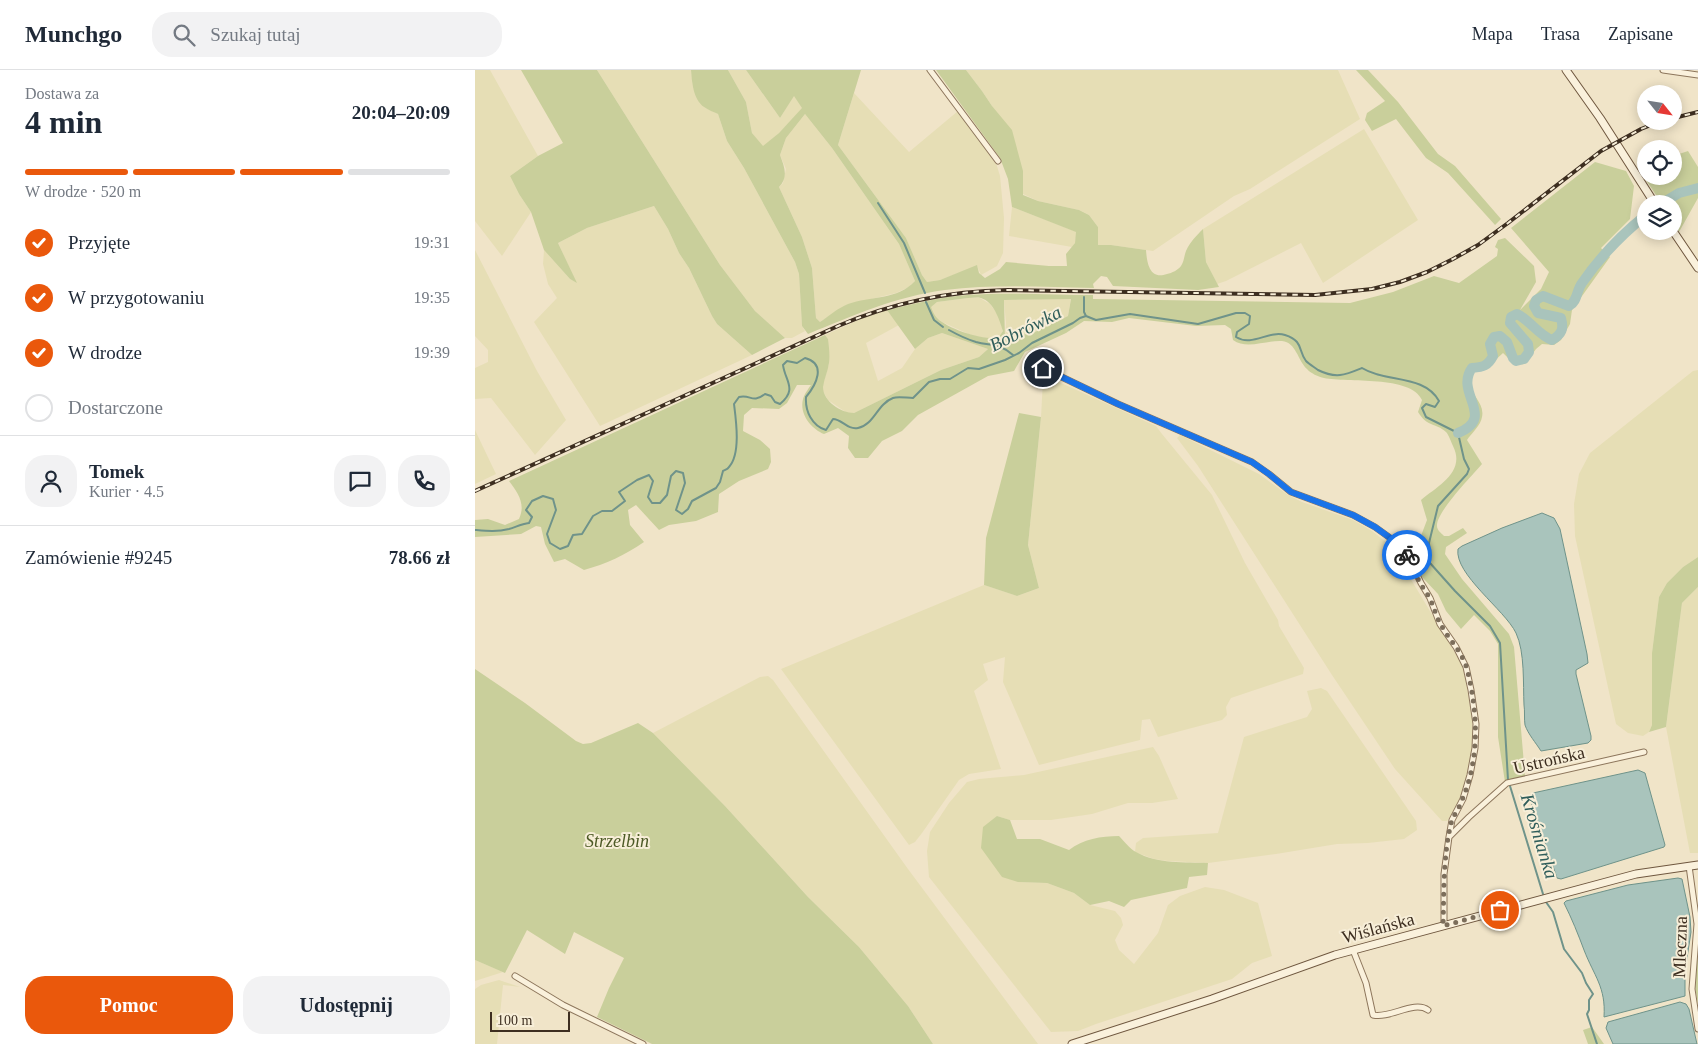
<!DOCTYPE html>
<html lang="pl">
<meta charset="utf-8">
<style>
:root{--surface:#fff;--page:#f2f2f3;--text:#1f2937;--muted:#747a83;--line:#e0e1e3;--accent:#ea580c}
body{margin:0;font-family:"Times New Roman",serif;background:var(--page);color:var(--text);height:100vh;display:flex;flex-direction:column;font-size:19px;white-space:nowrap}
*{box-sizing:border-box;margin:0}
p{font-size:16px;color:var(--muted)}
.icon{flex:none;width:28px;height:28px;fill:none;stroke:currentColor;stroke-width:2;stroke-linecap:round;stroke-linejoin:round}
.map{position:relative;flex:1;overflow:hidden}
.sheet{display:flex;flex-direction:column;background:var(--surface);width:475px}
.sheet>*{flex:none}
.needle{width:32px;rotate:120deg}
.controls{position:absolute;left:1162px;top:15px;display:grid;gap:10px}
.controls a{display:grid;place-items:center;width:45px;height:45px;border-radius:50%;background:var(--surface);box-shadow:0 2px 12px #0003;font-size:25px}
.scale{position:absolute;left:15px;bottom:12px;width:80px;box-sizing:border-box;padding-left:5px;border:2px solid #3d2e20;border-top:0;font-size:14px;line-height:18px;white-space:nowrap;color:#3d2e20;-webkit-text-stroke:4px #f7eed8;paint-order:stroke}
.pin{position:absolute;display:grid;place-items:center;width:42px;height:42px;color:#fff;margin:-21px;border:2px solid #fff;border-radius:50%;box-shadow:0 1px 5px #0007}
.courier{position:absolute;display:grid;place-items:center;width:50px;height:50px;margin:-25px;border:4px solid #1a73e8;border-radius:50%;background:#fff;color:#222;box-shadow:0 1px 6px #0007}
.headline em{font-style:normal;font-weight:700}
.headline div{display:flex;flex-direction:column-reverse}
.headline{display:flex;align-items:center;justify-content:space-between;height:85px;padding:0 25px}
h1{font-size:32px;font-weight:700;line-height:38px}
.bar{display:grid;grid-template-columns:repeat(4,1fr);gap:8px 5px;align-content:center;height:60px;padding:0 25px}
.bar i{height:6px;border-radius:4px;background:var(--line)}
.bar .active{background:var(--accent)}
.bar p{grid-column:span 4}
.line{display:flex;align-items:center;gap:12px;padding:0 25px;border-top:1px solid var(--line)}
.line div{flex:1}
.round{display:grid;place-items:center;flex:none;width:52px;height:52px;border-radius:20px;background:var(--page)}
ol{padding:0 25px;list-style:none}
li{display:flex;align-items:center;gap:15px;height:55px}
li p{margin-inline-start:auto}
li .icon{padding:5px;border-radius:50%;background:var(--accent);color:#fff;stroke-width:4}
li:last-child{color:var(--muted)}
li i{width:28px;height:28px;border:2px solid var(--line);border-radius:50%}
.primary-button{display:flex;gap:10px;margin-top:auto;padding:10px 25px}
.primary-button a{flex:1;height:58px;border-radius:20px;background:var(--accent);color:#fff;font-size:20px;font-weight:700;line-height:58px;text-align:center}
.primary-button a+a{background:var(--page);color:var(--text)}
header{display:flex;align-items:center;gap:30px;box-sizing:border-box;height:70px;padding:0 25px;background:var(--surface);border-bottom:1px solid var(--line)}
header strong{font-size:24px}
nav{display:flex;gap:28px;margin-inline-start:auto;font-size:18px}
.search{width:350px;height:45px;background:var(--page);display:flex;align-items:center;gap:12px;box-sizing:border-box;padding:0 18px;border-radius:20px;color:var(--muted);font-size:19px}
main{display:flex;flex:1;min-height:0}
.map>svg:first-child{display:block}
.farmland{fill:#e6deb5}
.green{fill:#c9cf9b;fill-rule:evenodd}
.water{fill:#a9c4bc;stroke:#6f938a}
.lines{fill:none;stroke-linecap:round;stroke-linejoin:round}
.stream{stroke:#6f938a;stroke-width:2}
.river{stroke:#a9c4bc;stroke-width:10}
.street-casing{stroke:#8d765c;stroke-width:7}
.secondary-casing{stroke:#6f573f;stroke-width:9}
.street{stroke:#faf1dc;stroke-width:5}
.secondary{stroke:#faf1dc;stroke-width:7}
.rail-casing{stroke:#3d2e20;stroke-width:4}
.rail{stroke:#f7eed8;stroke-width:2;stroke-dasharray:5.5;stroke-linecap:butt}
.done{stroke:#7c6e5b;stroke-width:5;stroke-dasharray:0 9}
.route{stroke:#1a73e8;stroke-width:6}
.labels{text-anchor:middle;stroke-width:4;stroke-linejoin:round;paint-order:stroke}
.street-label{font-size:18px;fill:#3d2e20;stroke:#f7eed8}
.park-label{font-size:18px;font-style:italic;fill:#4d5a26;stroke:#f7eed8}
.water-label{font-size:19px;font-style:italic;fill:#2f5d5a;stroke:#f7eed8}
</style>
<header>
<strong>Munchgo</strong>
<div class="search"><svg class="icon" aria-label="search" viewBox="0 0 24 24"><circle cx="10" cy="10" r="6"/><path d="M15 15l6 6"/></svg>Szukaj tutaj</div>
<nav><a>Mapa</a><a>Trasa</a><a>Zapisane</a></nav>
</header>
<main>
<section class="sheet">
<div class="headline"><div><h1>4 min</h1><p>Dostawa za</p></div><em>20:04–20:09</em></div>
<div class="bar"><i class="active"></i><i class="active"></i><i class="active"></i><i></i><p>W drodze · 520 m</p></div>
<ol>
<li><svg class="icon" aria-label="check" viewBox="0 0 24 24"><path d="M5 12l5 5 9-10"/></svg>Przyjęte<p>19:31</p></li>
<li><svg class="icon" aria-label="check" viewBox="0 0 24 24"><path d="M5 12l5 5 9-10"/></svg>W przygotowaniu<p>19:35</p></li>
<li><svg class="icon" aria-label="check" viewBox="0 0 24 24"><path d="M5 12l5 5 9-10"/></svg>W drodze<p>19:39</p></li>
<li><i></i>Dostarczone</li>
</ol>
<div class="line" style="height:90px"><a class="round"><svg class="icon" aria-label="person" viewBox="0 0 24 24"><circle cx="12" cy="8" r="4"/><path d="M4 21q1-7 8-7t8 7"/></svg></a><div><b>Tomek</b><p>Kurier · 4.5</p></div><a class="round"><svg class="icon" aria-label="chat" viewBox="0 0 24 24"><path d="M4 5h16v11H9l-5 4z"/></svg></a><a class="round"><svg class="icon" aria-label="phone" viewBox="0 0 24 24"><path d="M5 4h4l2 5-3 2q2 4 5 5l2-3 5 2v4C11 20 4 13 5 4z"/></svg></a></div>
<div class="line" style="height:65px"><div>Zamówienie #9245</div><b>78.66 zł</b></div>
<div class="primary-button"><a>Pomoc</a><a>Udostępnij</a></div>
</section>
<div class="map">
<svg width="1223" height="974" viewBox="0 0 1223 974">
<rect width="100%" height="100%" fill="#f0e4c8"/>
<path class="farmland" d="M0,0H15L63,86L35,106L44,124L56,142L27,186L0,151Z
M122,0H216L218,17L229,37L243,44L252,71L269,98L320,192L324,204L327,256L330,261L317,268H310L280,241L245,195Z
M253,0H271L305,48L319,25L328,38L304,63L288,77L277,63L271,32Z
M491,0H863L885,49L775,119L759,126L678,181L636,175H622L623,157L614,145L604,140L563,131L548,124V115L517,36L507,21Z
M379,23L434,82L483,41L521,93L525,106L529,148L528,183L522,196L506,205L502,196L465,210L452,212L447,205L431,168L363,75Z
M330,44L357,78L424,174L440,211L434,217L421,223L372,235L345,252L341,248L337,198L327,167L304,117L308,113L311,99L305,85L311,68Z
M889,59L943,150L848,213L826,173L751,211L742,214L731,192L728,159Z
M179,136L193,159L204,183L214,198L237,246L242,254L277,285L125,356L59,252L82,228L73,214L68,194L69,180L95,209L101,212L83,173L112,158Z
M537,137L602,162L600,173L597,177L534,166Z
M0,180L62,301L91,350L60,385L16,328L0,329V298L13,292V280L0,266Z
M493,228H505L515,234L524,246L528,261L523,268H510L498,266L467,252L460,247L455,237L462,232Z
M596,228L593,246L560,262L530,269L531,253L529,230Z
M412,240L424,255L391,273L403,311L427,298L440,279L453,268L467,263L513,279L504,287L466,300L379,343H372L353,330L348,321V314L354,294L353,269L350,265L388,248Z
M1223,300V487L1208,497L1192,513L1184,527L1177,583V655L1174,662L1168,666L1153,663L1141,654L1100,466L1099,434L1104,404L1115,383L1218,301Z
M575,308L681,356L687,364L737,425L770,493L803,550L804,556L829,598L828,604L756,628L751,637L752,645L747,650L683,667L675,649L667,650L665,670L564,695L528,612L530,587L508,594L513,610L499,621L526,699L494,704L484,710L447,763L440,772L434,775L306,599L509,515L542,526L564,518L553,475L566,347L568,310Z
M0,360L21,404L0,414Z
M705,365L784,404L813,425L827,432L878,450L897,461L916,476L989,598L997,649L998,680L986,729L972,751H967L920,699L857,605L723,396L702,368Z
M1223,517V783H1215L1191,657L1207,533Z
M293,606L298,610L433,799L563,974H458L433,936L384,877L333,827L250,736L178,663L285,607Z
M846,618L852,621L941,751L942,760L929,769L893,773L862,774L801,784L733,793L693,791L679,789L660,782L661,773L668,768L743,763L769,667L832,647L837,639L832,621Z
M678,677L684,686L703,729L677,733H653L617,744L576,750H535L522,746L543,812L572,813L599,823L615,835L640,841L646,848L648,855L640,870L644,880L659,894L683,863L693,835L705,826L730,817L749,820L783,833L797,886L777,893L757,909L621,954L603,961L576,962L454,807L452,781L455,762L474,733L492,712L504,709L549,705Z
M0,890L28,902L0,911Z
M24,910L45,917L28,915L22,974H0V919L6,915Z"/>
<path class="green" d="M46,0H122L245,195L280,241L310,268L277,285L242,254L237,246L214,198L204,183L193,159L179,136L112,158L83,173L102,213L95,209L69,180L56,142L44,124L35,106L63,86L88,73Z
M216,0H253L271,32L277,63L288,76L304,63L327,38L319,26L305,48L271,0H386L363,75L431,168L447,205L452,212L465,210L502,195L504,203L510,208L525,199L531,192L574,196H592L591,184L600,173L601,162L537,137L533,109L525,88L461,0H491L507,21L517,36L537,60L548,101V125L563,131L604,140L614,145L623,157V175H636L671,180C672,194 675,210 692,204C697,203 703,200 706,196C709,192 709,186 711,181C715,172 721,166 728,159L731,192L744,217L723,220L638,216L632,207L626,206L618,214L619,218C570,217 519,214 470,220C422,226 377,246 333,264L327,256L324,204L320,192L269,98L252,71L243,44C239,42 233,40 229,37C218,29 217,12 216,0ZM330,44L357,78L424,174L440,211C423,230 395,226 373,234C363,238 354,246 345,252L341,248L337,198L327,167L304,117C314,107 309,96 305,85L311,68Z
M881,0H893L923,32L963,84L980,96L1026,149L1020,155L973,103L951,88L921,49L897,61L890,50L892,43L910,31Z
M1213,81L1223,97V128L1204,162L1199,154V134H1187L1171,110L1176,106H1199V83L1201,85Z
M1120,92L1151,101L1159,116L1155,149L1126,178L1135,187L1097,240L1095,254L1086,270L1079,275L1067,274L1061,279L1050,294C1040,295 1035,290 1028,283C1014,295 1020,297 999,300C985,321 1011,329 1007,347C1006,355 996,364 992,370L1007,394C997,406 961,442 962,456C962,460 966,463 969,466H974L988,458L992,463L971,477L970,484L987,509L1034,564L1039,577L1050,706L1030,712L1023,667V574L1015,561L999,545L986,559L971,541L963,524L947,507L938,487L952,450L946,430C963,416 991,402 978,376C976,372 974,365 971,362C960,352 953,358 943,342L947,330C936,305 872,313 849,308C844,307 835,303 832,299C823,291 821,272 807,271C791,270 772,280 758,270L756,259L750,255L721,256L654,248L637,252L609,251L591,263L550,282L539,301L513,306L443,345L427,361L407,371L393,388H380L373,378L374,366L363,358L349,364C337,359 324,345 328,329C329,325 333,319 336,315H322L312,333L304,339L277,338L269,345L268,361L285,370L295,379L296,392L293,399L264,411L244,424L243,442L221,451L194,455L184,460L161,435L153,440L155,455L169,472C150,485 131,494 109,500L90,489L79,492L70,474L66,457L61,456L46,464L0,467V450L13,449L30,455L44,449C51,434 43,423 34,411L350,265L353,269C354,277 355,285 354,293C353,301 349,309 348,317C348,331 366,343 379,343L466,300L504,287L513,279L467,263L453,268L440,279L412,240C438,234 465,227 492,225C534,222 576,225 618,225V229L875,233L918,222L959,206L984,213L1022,186L1023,179L1020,177L1023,170L1030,168L1059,196L1061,212L1045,240L1066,219L1074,202L1036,158ZM493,228C497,228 502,227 506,228C519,232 524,249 528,261L523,268C507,270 473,259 462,248C459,245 457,240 456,237L462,232ZM596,229L593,246L560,262L530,269L529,230Z
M544,343L566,347L553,475L564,518L542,526L509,515L511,468Z
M1223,487V517L1207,533L1191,657L1174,662L1177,655V583L1184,527L1192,513L1208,497Z
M0,599L50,633L101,671L108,674L116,673L163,653L178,663L250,736L333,827L384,877L433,936L458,974H177L122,947L134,918L149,888L99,862L90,884L52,860L30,903L0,890Z
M522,746L535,750L542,769H565L594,780C608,769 626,766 644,766C649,771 655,779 661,782C682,794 710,792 733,793L732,805L714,807L712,818L656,830L649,837L634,831L615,835L599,823L572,813L543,812L527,807L506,778L508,757Z
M1223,875V934L1220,917Z
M1117,957L1129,974H1113L1108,960Z"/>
<path class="water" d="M1067,443L1079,448L1085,459L1112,584L1113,593L1101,600V604L1116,666V670L1113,673L1066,681C1061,673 1053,664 1050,655C1049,649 1050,641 1049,635C1048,614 1050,582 1041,563C1030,540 979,504 983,479L987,476L1027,458Z
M1163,700L1170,703L1190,775L1189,777L1086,809L1082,808L1054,726L1058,723Z
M1203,808L1207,809L1215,847L1216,862L1210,901V926L1129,947C1131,917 1119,906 1109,880C1103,864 1097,849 1089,833L1091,831L1153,815Z
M1205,932L1211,934L1214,939L1222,974H1138L1131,958L1133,952Z"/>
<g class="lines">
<path class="stream" d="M403,133L429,173L450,223
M609,227V242L611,246
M451,232L459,250L468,257
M474,260C483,265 491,269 501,272C516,276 525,273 538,285
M0,460C12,461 22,462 34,459C41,457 46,454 54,453L57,447L51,440L57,431L68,426L78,429L81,440L72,464L75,473L85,479L93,476L98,465L107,464L118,446L127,441H137L150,431L144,422L162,410L174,405L178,411L173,427L177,433H185L192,425L196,406L201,401L208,403L210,413L201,440L207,444L213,439L217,431L241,418L245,412L248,401C250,400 253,399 254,397C266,384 261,350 259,334L264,327C276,324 277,334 290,324L296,326L300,332L305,334C323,319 310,311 308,295L312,291L322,293L330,288C352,294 341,315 331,327C330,341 337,356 351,360L358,349C367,349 372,360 383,358C399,355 402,334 418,328C423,326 432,328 438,328L454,312L465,309H475L493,298L504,299L530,290L544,283L557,273L598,253L605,248L611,246L621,250L655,244L723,254L761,243H770L775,246L774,254L762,262L761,267C777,277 794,260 810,265C829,271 823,281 831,291C834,294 839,297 843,300C861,309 870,305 887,298C911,313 949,304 964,331L960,337L951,334L947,338L951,347L983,363L989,389L994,399L992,404L963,436L954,473L955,493L980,521L1015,556L1025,573L1033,710
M1035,716L1068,824
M1071,832L1078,842L1089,879L1107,903L1111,913L1118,924L1114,930V940L1112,944L1122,974"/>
<path class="river" d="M1186,134L1204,123L1223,118
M983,363C1022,347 979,323 997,298C1008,297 1013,296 1018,286L1015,274L1019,267L1025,266L1032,272L1038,288L1041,291L1049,289L1054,282L1053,274L1035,253L1036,247L1042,244C1056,251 1063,265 1077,270C1087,264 1089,259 1086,248L1063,243L1059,236L1061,230L1068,226L1094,236C1103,231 1101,221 1107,213C1125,187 1146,165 1171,145"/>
<g class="street-casing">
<path id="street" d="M455,0L523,91
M1188,0L1223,5
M568,298L643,334L777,392L794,404L816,422L878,445L900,457L918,470L931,482L946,513L955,528L965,554L981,577L991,597L996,620L1001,654L1000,678L995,705L988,729L977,750L974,767
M1214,796L1222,854L1217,919L1223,959
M969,856V804L974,767L994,747L1032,713L1169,682
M878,880L891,913L898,945C915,949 939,930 953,940
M40,906L88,935L168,974"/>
</g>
<g class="secondary-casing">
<path id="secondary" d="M1091,0L1125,48L1180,134
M1198,161L1223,198
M597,974L737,929L860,885L1161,804L1223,795"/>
</g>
<use href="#street" class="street"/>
<use href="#secondary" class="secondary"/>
<g class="rail-casing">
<path id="rail" d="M1199,48L1223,42
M0,421L363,256C419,232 474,221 533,220L840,225L897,219L925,212L952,202L978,189L1003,175L1033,153L1126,81L1166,59L1186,51"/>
</g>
<use href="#rail" class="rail"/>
</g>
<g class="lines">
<path class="done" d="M932,485C936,494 940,504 945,513C948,518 952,523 955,529C959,537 961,546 965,553C973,569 987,581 992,599C1003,642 1005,688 987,730C985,737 980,743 977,750C968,781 969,824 968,856L1025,840"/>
<path class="route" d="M568,298L643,334L777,392L794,404L816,422L878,445L900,457L918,470L932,485"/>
</g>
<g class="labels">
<g class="street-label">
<text transform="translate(1074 690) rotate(-13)" y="6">Ustrońska</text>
<text transform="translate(903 858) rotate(-15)" y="6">Wiślańska</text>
<text transform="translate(1205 877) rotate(-88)" y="6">Mleczna</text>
</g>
<g class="park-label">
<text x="142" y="777">Strzelbin</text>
</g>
<g class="water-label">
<text transform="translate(550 258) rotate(-27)" y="7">Bobrówka</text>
<text transform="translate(1065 766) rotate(73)" y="7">Krośnianka</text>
</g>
</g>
</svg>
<div class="controls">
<a><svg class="needle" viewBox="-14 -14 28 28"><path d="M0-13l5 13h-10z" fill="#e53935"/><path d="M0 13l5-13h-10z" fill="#747a83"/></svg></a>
<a><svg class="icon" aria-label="locate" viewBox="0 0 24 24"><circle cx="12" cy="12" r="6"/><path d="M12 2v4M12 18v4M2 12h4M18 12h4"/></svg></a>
<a><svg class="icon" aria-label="layers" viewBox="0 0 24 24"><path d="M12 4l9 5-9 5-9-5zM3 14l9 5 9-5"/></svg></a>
</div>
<div class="scale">100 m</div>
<div class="pin" style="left:1025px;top:840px;background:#ea580c"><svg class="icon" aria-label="bag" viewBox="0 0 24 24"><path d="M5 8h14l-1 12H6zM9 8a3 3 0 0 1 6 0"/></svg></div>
<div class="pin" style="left:568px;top:298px;background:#1f2937"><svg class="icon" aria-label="home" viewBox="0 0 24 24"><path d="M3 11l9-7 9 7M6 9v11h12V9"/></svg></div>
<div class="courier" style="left:932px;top:485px"><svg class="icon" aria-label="bike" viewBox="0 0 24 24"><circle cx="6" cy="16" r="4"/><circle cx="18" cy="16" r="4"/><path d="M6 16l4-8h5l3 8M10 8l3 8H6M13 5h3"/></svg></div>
</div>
</main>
